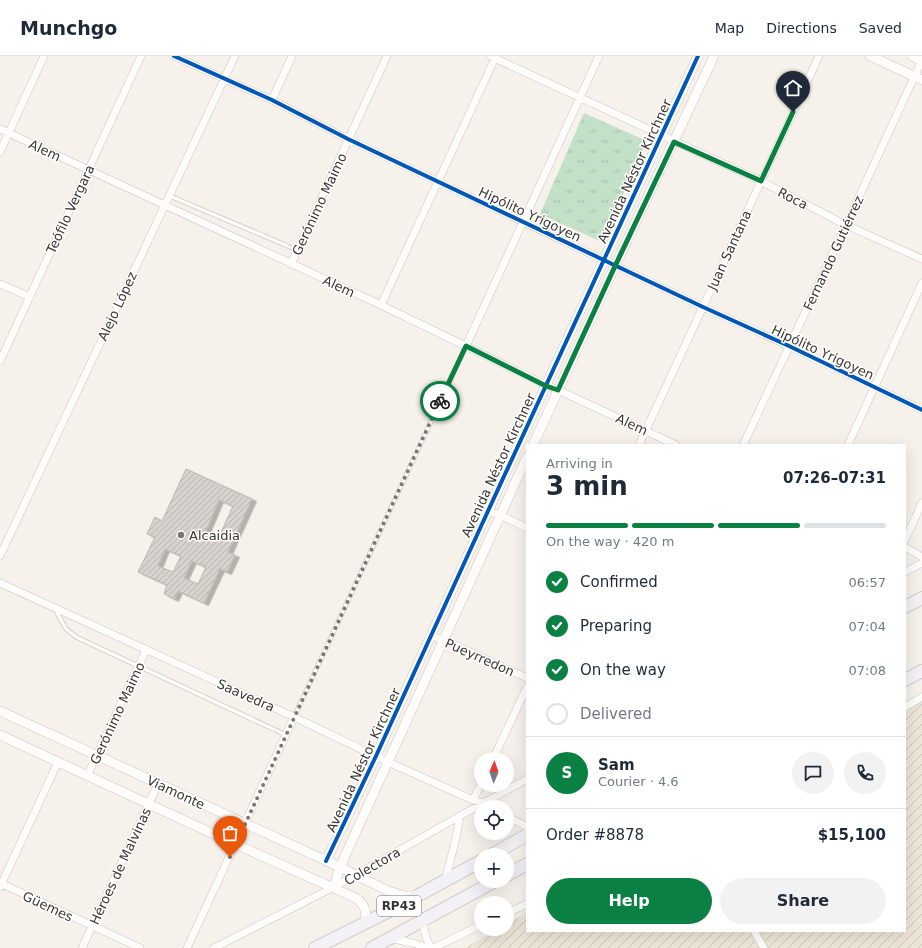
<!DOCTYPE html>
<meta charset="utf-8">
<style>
:root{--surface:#fff;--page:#f2f2f3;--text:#1f2937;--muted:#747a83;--line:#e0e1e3;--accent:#0b8043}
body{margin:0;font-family:"DejaVu Sans",sans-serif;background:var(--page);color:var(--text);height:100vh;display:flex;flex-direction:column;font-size:15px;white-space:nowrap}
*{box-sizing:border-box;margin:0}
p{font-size:13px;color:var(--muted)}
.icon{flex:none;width:22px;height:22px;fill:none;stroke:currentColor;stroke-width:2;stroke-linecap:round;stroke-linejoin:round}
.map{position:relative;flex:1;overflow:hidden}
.details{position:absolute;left:526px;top:388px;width:380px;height:488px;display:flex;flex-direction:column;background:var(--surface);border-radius:0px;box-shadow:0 4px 16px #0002}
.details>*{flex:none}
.needle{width:26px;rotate:2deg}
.buttons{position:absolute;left:474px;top:696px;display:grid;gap:8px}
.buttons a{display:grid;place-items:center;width:40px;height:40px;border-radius:50%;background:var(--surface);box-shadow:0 4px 16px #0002;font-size:20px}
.pin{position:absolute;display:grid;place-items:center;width:34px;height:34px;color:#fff;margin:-41px -17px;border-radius:50% 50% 50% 0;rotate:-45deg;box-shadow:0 0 4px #0007}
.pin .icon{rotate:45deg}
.courier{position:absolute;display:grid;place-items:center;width:40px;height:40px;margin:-20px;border:3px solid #0b8043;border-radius:50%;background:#fff;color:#222;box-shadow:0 1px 5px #0007}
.summary em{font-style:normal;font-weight:700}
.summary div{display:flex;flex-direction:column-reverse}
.summary{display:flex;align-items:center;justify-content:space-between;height:68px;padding:0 20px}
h1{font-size:26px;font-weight:700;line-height:30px}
.bar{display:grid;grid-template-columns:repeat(4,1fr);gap:6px 4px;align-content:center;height:48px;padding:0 20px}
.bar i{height:5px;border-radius:3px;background:var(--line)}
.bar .current{background:var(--accent)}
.bar p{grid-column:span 4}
.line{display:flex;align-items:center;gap:10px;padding:0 20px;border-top:1px solid var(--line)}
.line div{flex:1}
.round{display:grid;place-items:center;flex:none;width:42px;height:42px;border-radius:21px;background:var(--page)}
ol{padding:0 20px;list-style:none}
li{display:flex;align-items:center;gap:12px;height:44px}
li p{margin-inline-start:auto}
li .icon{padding:4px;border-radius:50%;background:var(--accent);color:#fff;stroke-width:4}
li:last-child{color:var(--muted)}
li i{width:22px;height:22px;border:2px solid var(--line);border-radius:50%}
.primary-button{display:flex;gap:8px;margin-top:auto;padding:8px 20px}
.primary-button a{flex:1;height:46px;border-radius:24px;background:var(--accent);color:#fff;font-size:16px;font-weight:700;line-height:46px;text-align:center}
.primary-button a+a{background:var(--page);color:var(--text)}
header{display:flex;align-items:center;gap:24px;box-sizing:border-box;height:56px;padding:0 20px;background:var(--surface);border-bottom:1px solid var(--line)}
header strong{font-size:19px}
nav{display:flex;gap:22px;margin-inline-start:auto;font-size:14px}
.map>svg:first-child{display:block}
.industrial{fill:url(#industrial-furrows)}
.park{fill:url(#park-tufts)}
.building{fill:url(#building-hatch);stroke:#bbb6b2;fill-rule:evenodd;filter:url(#shadow)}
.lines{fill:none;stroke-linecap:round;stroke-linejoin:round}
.service-casing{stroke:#ccc8c3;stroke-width:5}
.minor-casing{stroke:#ccc8c3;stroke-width:8}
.tertiary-casing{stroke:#ccc8c3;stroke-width:10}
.primary-casing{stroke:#d0cecb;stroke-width:14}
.service{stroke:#fefdfc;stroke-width:3.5}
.minor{stroke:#fefdfc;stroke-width:7}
.tertiary{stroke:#fefdfc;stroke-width:9}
.primary{stroke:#f3f1f5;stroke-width:12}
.cycleway-casing{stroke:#fff;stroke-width:6}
.cycleway{stroke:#0057b8;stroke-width:4}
.done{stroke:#7b7772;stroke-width:4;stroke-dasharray:0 7.2}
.route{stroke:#0b8043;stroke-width:5}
.poi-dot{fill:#7b7772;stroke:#fff;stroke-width:1.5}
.labels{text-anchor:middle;stroke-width:3;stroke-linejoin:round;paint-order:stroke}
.shield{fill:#fff;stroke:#74726f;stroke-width:1}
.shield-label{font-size:12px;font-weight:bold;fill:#393531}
.street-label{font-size:13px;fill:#393531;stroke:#fff}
.poi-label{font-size:13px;fill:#393531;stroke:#fff;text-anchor:start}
</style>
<header>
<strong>Munchgo</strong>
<nav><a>Map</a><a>Directions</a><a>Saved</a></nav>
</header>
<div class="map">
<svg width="922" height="892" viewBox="0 0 922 892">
<defs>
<pattern id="industrial-furrows" width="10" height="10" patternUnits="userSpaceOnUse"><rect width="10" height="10" fill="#ede5d7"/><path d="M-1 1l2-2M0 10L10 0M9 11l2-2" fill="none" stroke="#ccc5b9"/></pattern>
<pattern id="park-tufts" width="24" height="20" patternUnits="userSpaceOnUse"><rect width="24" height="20" fill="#c2e1c7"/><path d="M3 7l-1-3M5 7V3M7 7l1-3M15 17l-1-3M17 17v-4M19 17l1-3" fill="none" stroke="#a7c2ab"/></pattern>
<pattern id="building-hatch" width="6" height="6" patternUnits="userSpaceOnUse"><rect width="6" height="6" fill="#d7d2ce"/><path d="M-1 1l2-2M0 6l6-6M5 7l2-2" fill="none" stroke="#b9b5b1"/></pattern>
<filter id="shadow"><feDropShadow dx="4.5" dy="2.5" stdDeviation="0" flood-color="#0004"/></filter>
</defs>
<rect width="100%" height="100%" fill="#f6f1eb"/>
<path class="industrial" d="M922,641V892H465L498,873H507V868L527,857V875H905V651Z"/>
<path class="park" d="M584,57L647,85L602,186L540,158Z"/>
<path class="building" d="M186,413L252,443L228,496L235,499L227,516L220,513L204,547L178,535L174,543L164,538L167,529L138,516L155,481L147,478L155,461L162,465ZM219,444L233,450L218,483L205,477ZM165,493L181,500L173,516L158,510ZM192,505L206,511L198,528L184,522Z"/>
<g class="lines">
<g class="service-casing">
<path id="service" d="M170,140L297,194
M55,553L66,573L76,581L286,679
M294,661L466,290"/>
</g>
<g class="minor-casing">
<path id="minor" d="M174,0L272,44L348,83L703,251L789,290L922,354
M490,0L761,125L846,169L922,203
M272,44L292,0
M0,73L381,249L546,329L558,334L676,389
M0,96L44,0
M291,208L387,0
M0,228L30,241
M381,249L496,0
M466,290L599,0
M0,305L141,0
M639,389L819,0
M743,389L846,169L922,4
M848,389L922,227
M488,455L500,459L527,472
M905,484L922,447
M905,491L922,501
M0,500L235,0
M905,516L922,507
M0,527L294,661L388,706L473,744L483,747L491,751
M432,580L444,584L527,622
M905,651L922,641
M493,703L527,631
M87,720L146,594
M473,744L481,728
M507,760L527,771
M445,825L456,782L460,760
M0,827L140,892
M0,831L58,706
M507,857L527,848
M424,864C423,875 426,882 431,892
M754,875L764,892
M390,882L416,888L428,892
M82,892L158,728
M187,892L294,661
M214,892L334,831L460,760L527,723
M434,892L481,869"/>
</g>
<g class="tertiary-casing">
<path id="tertiary" d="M870,0L922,24
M912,0L922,5
M533,389L616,208L714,0
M0,655L340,811L388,835L405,840H417
M0,679L58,706L235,788L356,842C366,850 366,855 366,867
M326,805L376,700L488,455L698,0
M334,831L340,811L527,401"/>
</g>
<g class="primary-casing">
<path id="primary" d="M905,551L922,542
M905,624L922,615
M491,799L527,779
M507,819L527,808
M315,892L397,851L481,805
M372,892L495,825"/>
</g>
<use href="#service" class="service"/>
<use href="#minor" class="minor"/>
<use href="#tertiary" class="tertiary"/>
<use href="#primary" class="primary"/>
<g class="cycleway-casing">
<path id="cycleway" d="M174,0L272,44L348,83L703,251L789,290L922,354
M326,805L376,700L488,455L698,0"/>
</g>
<use href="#cycleway" class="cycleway"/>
</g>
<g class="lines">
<path class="done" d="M230,801L440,345"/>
<path class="route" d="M440,345L466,290L546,330L558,334L616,208L674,86L761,125L793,56"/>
</g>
<circle class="poi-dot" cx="181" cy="479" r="4"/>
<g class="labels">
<rect class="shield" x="377" y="840" width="44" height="20" rx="3"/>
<g class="shield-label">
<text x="399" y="854">RP43</text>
</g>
<g class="street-label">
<text transform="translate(45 94) rotate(25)" y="5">Alem</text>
<text transform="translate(634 115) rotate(-65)" y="5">Avenida Néstor Kirchner</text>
<text transform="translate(793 142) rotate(27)" y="5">Roca</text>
<text transform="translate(319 148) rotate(-65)" y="5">Gerónimo Maimo</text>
<text transform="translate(70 153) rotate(-65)" y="5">Teófilo Vergara</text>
<text transform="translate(530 158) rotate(25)" y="5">Hipólito Yrigoyen</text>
<text transform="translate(729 194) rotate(-65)" y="5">Juan Santana</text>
<text transform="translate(833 197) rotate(-65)" y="5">Fernando Gutiérrez</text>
<text transform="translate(339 230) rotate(25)" y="5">Alem</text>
<text transform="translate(117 250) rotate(-65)" y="5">Alejo López</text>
<text transform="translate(823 296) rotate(25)" y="5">Hipólito Yrigoyen</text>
<text transform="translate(632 368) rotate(25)" y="5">Alem</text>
<text transform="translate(498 409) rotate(-65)" y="5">Avenida Néstor Kirchner</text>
<text transform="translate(480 601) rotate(24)" y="5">Pueyrredon</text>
<text transform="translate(246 639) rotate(24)" y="5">Saavedra</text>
<text transform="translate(117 657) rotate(-65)" y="5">Gerónimo Maimo</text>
<text transform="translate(363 704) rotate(-65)" y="5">Avenida Néstor Kirchner</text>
<text transform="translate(176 736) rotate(25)" y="5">Viamonte</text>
<text transform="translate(120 810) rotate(-65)" y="5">Héroes de Malvinas</text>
<text transform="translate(372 810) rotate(-30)" y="5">Colectora</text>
<text transform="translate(48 850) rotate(25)" y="5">Güemes</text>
</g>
<g class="poi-label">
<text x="189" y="484">Alcaidia</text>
</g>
</g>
</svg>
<div class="buttons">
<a><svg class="needle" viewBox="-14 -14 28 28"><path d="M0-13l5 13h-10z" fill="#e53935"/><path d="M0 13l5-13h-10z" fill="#747a83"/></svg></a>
<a><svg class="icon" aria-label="locate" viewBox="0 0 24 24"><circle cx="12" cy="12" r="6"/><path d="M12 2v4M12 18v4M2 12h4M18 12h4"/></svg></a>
<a>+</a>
<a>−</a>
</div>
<div class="pin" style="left:230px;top:801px;background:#ea580c"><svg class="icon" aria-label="bag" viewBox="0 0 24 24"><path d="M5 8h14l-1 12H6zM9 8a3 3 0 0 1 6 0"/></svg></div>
<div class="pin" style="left:793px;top:56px;background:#1f2937"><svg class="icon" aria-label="home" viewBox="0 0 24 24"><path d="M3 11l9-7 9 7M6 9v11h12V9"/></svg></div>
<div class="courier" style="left:440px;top:345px"><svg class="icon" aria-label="bike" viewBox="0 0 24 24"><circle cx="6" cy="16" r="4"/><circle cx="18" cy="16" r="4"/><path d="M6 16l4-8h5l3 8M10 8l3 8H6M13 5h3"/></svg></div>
<section class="details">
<div class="summary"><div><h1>3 min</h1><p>Arriving in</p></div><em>07:26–07:31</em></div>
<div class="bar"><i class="current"></i><i class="current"></i><i class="current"></i><i></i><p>On the way · 420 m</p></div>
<ol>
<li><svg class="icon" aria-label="check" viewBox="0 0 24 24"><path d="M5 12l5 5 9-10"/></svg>Confirmed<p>06:57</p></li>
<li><svg class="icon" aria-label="check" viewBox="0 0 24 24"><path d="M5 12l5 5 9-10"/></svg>Preparing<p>07:04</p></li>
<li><svg class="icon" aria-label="check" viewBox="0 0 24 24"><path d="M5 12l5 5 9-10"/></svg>On the way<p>07:08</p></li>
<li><i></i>Delivered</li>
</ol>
<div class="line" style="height:72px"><b class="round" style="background:var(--accent);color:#fff">S</b><div><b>Sam</b><p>Courier · 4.6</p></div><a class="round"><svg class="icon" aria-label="chat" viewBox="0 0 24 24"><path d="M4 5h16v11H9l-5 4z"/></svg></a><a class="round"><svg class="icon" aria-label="phone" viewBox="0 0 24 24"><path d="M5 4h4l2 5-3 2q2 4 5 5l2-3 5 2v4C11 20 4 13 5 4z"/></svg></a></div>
<div class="line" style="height:52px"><div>Order #8878</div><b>$15,100</b></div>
<div class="primary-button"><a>Help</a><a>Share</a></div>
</section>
</div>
